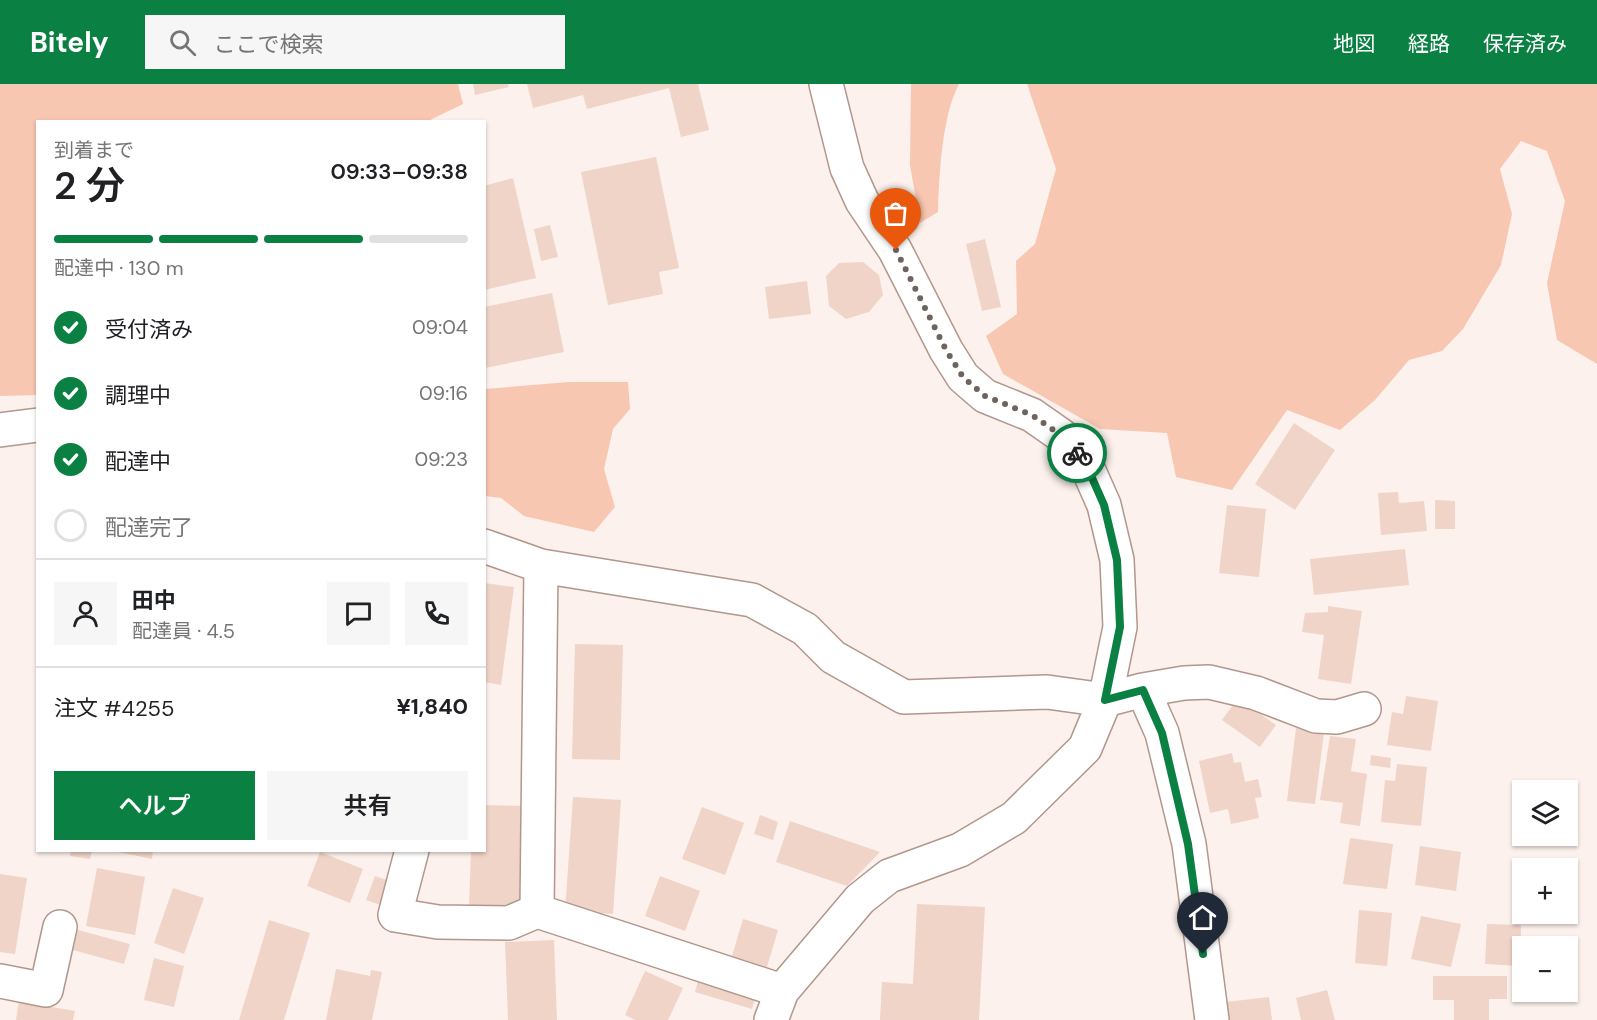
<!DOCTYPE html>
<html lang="ja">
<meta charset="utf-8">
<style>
:root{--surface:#fff;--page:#f6f6f6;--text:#202124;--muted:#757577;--line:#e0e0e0;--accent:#0b8043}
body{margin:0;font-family:"DM Sans","Noto Sans JP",sans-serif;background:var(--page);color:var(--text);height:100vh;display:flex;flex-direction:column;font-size:22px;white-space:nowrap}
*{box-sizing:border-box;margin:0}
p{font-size:20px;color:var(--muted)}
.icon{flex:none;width:33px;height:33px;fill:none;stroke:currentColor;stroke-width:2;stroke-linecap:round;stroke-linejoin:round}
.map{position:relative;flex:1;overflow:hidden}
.details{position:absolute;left:36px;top:36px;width:450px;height:732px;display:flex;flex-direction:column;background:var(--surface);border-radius:0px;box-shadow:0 2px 4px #0004}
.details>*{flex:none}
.tools{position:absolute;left:1512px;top:696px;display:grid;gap:12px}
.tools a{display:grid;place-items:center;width:66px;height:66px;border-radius:0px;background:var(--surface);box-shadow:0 2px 4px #0004;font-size:30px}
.pin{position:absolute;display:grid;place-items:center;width:51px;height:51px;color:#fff;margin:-62px -26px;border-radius:50% 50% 50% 0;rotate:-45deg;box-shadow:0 0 6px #0007}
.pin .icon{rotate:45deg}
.courier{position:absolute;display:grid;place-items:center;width:60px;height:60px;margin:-30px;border:4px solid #0b8043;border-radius:50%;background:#fff;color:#222;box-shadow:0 2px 8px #0007}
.headline em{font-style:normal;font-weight:600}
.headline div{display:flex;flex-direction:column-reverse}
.headline{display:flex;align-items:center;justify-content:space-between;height:102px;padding:0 18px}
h1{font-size:39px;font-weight:600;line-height:45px}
.bar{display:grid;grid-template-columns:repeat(4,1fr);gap:9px 6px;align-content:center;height:72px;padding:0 18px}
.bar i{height:8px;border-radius:4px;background:var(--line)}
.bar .active{background:var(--accent)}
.bar p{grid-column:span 4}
.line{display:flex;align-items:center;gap:15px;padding:0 18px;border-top:2px solid var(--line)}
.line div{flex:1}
.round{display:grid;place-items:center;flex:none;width:63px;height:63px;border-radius:0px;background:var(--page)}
ol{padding:0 18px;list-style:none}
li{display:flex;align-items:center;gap:18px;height:66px}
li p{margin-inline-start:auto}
li .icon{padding:6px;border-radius:50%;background:var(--accent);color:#fff;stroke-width:4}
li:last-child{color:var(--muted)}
li i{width:33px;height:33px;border:3px solid var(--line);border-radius:50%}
.primary-button{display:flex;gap:12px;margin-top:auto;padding:12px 18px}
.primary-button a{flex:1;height:69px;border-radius:0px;background:var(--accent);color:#fff;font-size:24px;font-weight:600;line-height:69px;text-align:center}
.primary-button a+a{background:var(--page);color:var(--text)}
header{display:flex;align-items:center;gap:36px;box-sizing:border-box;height:84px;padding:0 30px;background:var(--accent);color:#fff}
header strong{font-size:28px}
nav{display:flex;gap:33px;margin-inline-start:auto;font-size:21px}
.search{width:420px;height:54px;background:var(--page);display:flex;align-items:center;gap:15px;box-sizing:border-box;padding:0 21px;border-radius:0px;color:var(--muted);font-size:22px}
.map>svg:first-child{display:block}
.green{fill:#f8c7b1}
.building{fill:#f0d4c8}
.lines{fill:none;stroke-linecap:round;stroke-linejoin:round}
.street-casing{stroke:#b1978c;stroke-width:36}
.street{stroke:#fff;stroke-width:33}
.done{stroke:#6e635f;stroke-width:6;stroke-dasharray:0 10.8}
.route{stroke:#0b8043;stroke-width:8}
</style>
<header>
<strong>Bitely</strong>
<div class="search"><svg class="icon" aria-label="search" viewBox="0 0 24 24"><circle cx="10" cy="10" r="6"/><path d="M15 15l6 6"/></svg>ここで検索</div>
<nav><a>地図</a><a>経路</a><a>保存済み</a></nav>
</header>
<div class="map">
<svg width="1597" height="936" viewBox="0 0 1597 936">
<rect width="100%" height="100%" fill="#fcf1ec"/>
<path class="green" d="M0,0H458L463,20L426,38H38L37,311L0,312Z
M911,0H959C942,31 939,92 938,128L920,139L910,81Z
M1027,0H1597V280L1557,256L1547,199L1565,117L1547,67L1521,57L1500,85L1512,130L1501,181L1463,245L1442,267L1409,276L1375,316L1340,346L1287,326L1232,406L1176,393L1167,349L1100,345L1003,290L986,252L1017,230L1016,177L1035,160L1056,85Z
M569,298H628L630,325L613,345L604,385L615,423L594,448L524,432L501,414L485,412V305Z"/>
<path class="building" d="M473,0H508L509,3L475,11Z
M527,0H698L709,46L681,53L669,4L587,25L583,11L533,24Z
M656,73L679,184L659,188L663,210L608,221L581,88Z
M513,94L536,194L484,206V102Z
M550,141L558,173L541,177L534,145Z
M985,155L1001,223L982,227L966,160Z
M863,178L879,191L883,211L869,228L846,235L829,222L826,192L839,179Z
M807,197L811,230L769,235L765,203Z
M552,209L564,268L485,284L484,223Z
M1294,339L1335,366L1295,426L1255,400Z
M1398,408L1399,419L1424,417L1427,447L1381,451L1378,409Z
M1435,416L1455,417V445H1435Z
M1227,421L1266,425L1259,493L1219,489Z
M1405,465L1409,501L1314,511L1310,475Z
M484,499L514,503L501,601L484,598Z
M1328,522L1362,527L1351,600L1318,595L1324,551L1302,548L1305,529L1328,528Z
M575,560L623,561L620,676L572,675Z
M1406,612L1438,617L1431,667L1387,661L1392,628L1403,630Z
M1238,614L1276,641L1260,663L1222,636Z
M1296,644L1324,648L1315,720L1287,717Z
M1330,652L1356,655L1351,687L1367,690L1360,742L1340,739L1343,719L1320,716Z
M1232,669L1234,679L1241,678L1245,698L1258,695L1262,713L1255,714L1259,734L1231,740L1228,725L1210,729L1199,677Z
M1371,671L1391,674L1390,684L1370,681Z
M1397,680L1427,683L1421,742L1381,738L1385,696L1395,697Z
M573,713L621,716L613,830L565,827Z
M484,721L523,722L520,824L469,822L471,766H484Z
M702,723L744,739L725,791L682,775Z
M760,731L778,738L773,756L754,750Z
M790,737L880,768L847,802L776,778Z
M1350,754L1393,760L1387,805L1343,800Z
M1420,762L1461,768L1456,807L1415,801Z
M71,766H92L90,775L70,772Z
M109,766H153L152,775Z
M320,768L363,785L350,819L307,802Z
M97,784L145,793L135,851L86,842Z
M0,790L27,794L15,870L0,868Z
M375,792L395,799L386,823L366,816Z
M660,792L700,807L685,847L645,832Z
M173,804L204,814L184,870L154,859Z
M917,820L985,823L979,936H880L882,898L913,900Z
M1359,826L1392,829L1387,882L1355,879Z
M1421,832L1461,840L1451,883L1411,875Z
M743,835L778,846L767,883L732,872Z
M269,836L310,849L284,936H239Z
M1487,840L1521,841L1520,882L1485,880Z
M78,846L130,860L124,880L73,866Z
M554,856L557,936H508L505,858Z
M154,874L184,882L174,923L144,916Z
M336,885L370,892L371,886L382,888L372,936H326Z
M645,887L683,904L668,936H635L625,931Z
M1433,892H1507V915H1489V936H1454V916H1433Z
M698,897L755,914L752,925L695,908Z
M1327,906L1335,936H1301L1296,914Z
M1269,913L1272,936H1228L1226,918Z
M19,917L75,927L73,936H16Z"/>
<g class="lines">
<g class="street-casing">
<path id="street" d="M0,346L38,341
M484,462L541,482L752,516L805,545L833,573L904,613L1047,608L1105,616L1143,606L1184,599L1209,598L1256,609L1316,632L1337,633L1364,625
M541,482L537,827L782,907
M1143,606L1162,649L1189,760L1212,936
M412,766L395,831L438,838L509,839L537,827
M0,897L46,906L60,843
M771,936L782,907L860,815L889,792L960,766L1014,734L1085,664L1105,616L1120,543L1117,476L1104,421L1085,378L1062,352L1032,331L985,312L963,293L946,266L895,166L862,117L847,84L826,0"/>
</g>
<use href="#street" class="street"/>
</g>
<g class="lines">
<path class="done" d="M896,166L946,266L963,293L985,312L1032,331L1062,352L1077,369"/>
<path class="route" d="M1077,369L1085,378L1104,421L1117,476L1120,543L1105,616L1143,606L1162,649L1188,760L1203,870"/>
</g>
</svg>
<div class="tools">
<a><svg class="icon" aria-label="layers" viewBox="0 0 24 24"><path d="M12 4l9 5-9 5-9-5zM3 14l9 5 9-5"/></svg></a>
<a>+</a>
<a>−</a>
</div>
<div class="pin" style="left:896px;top:166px;background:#ea580c"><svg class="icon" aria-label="bag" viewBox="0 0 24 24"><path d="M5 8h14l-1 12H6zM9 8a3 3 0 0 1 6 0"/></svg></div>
<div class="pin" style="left:1203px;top:870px;background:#1f2937"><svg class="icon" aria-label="home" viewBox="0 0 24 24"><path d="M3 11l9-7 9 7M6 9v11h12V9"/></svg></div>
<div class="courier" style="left:1077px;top:369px"><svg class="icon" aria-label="bike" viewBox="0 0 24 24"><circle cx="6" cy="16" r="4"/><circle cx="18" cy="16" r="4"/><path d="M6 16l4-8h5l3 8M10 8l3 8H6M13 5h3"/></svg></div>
<section class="details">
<div class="headline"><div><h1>2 分</h1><p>到着まで</p></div><em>09:33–09:38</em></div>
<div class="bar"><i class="active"></i><i class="active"></i><i class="active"></i><i></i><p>配達中 · 130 m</p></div>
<ol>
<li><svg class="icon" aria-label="check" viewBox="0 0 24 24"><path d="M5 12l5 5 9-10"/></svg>受付済み<p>09:04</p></li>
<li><svg class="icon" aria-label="check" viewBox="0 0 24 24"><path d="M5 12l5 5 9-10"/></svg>調理中<p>09:16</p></li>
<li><svg class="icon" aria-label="check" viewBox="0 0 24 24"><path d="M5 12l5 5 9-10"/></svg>配達中<p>09:23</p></li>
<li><i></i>配達完了</li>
</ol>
<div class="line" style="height:108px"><a class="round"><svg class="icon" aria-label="person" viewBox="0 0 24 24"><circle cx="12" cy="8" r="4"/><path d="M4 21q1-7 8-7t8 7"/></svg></a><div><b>田中</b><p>配達員 · 4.5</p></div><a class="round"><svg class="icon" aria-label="chat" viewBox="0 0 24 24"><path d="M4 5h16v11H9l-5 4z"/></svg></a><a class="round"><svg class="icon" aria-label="phone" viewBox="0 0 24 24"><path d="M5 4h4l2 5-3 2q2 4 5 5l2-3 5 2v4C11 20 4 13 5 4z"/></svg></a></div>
<div class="line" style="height:78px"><div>注文 #4255</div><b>¥1,840</b></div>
<div class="primary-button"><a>ヘルプ</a><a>共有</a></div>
</section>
</div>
